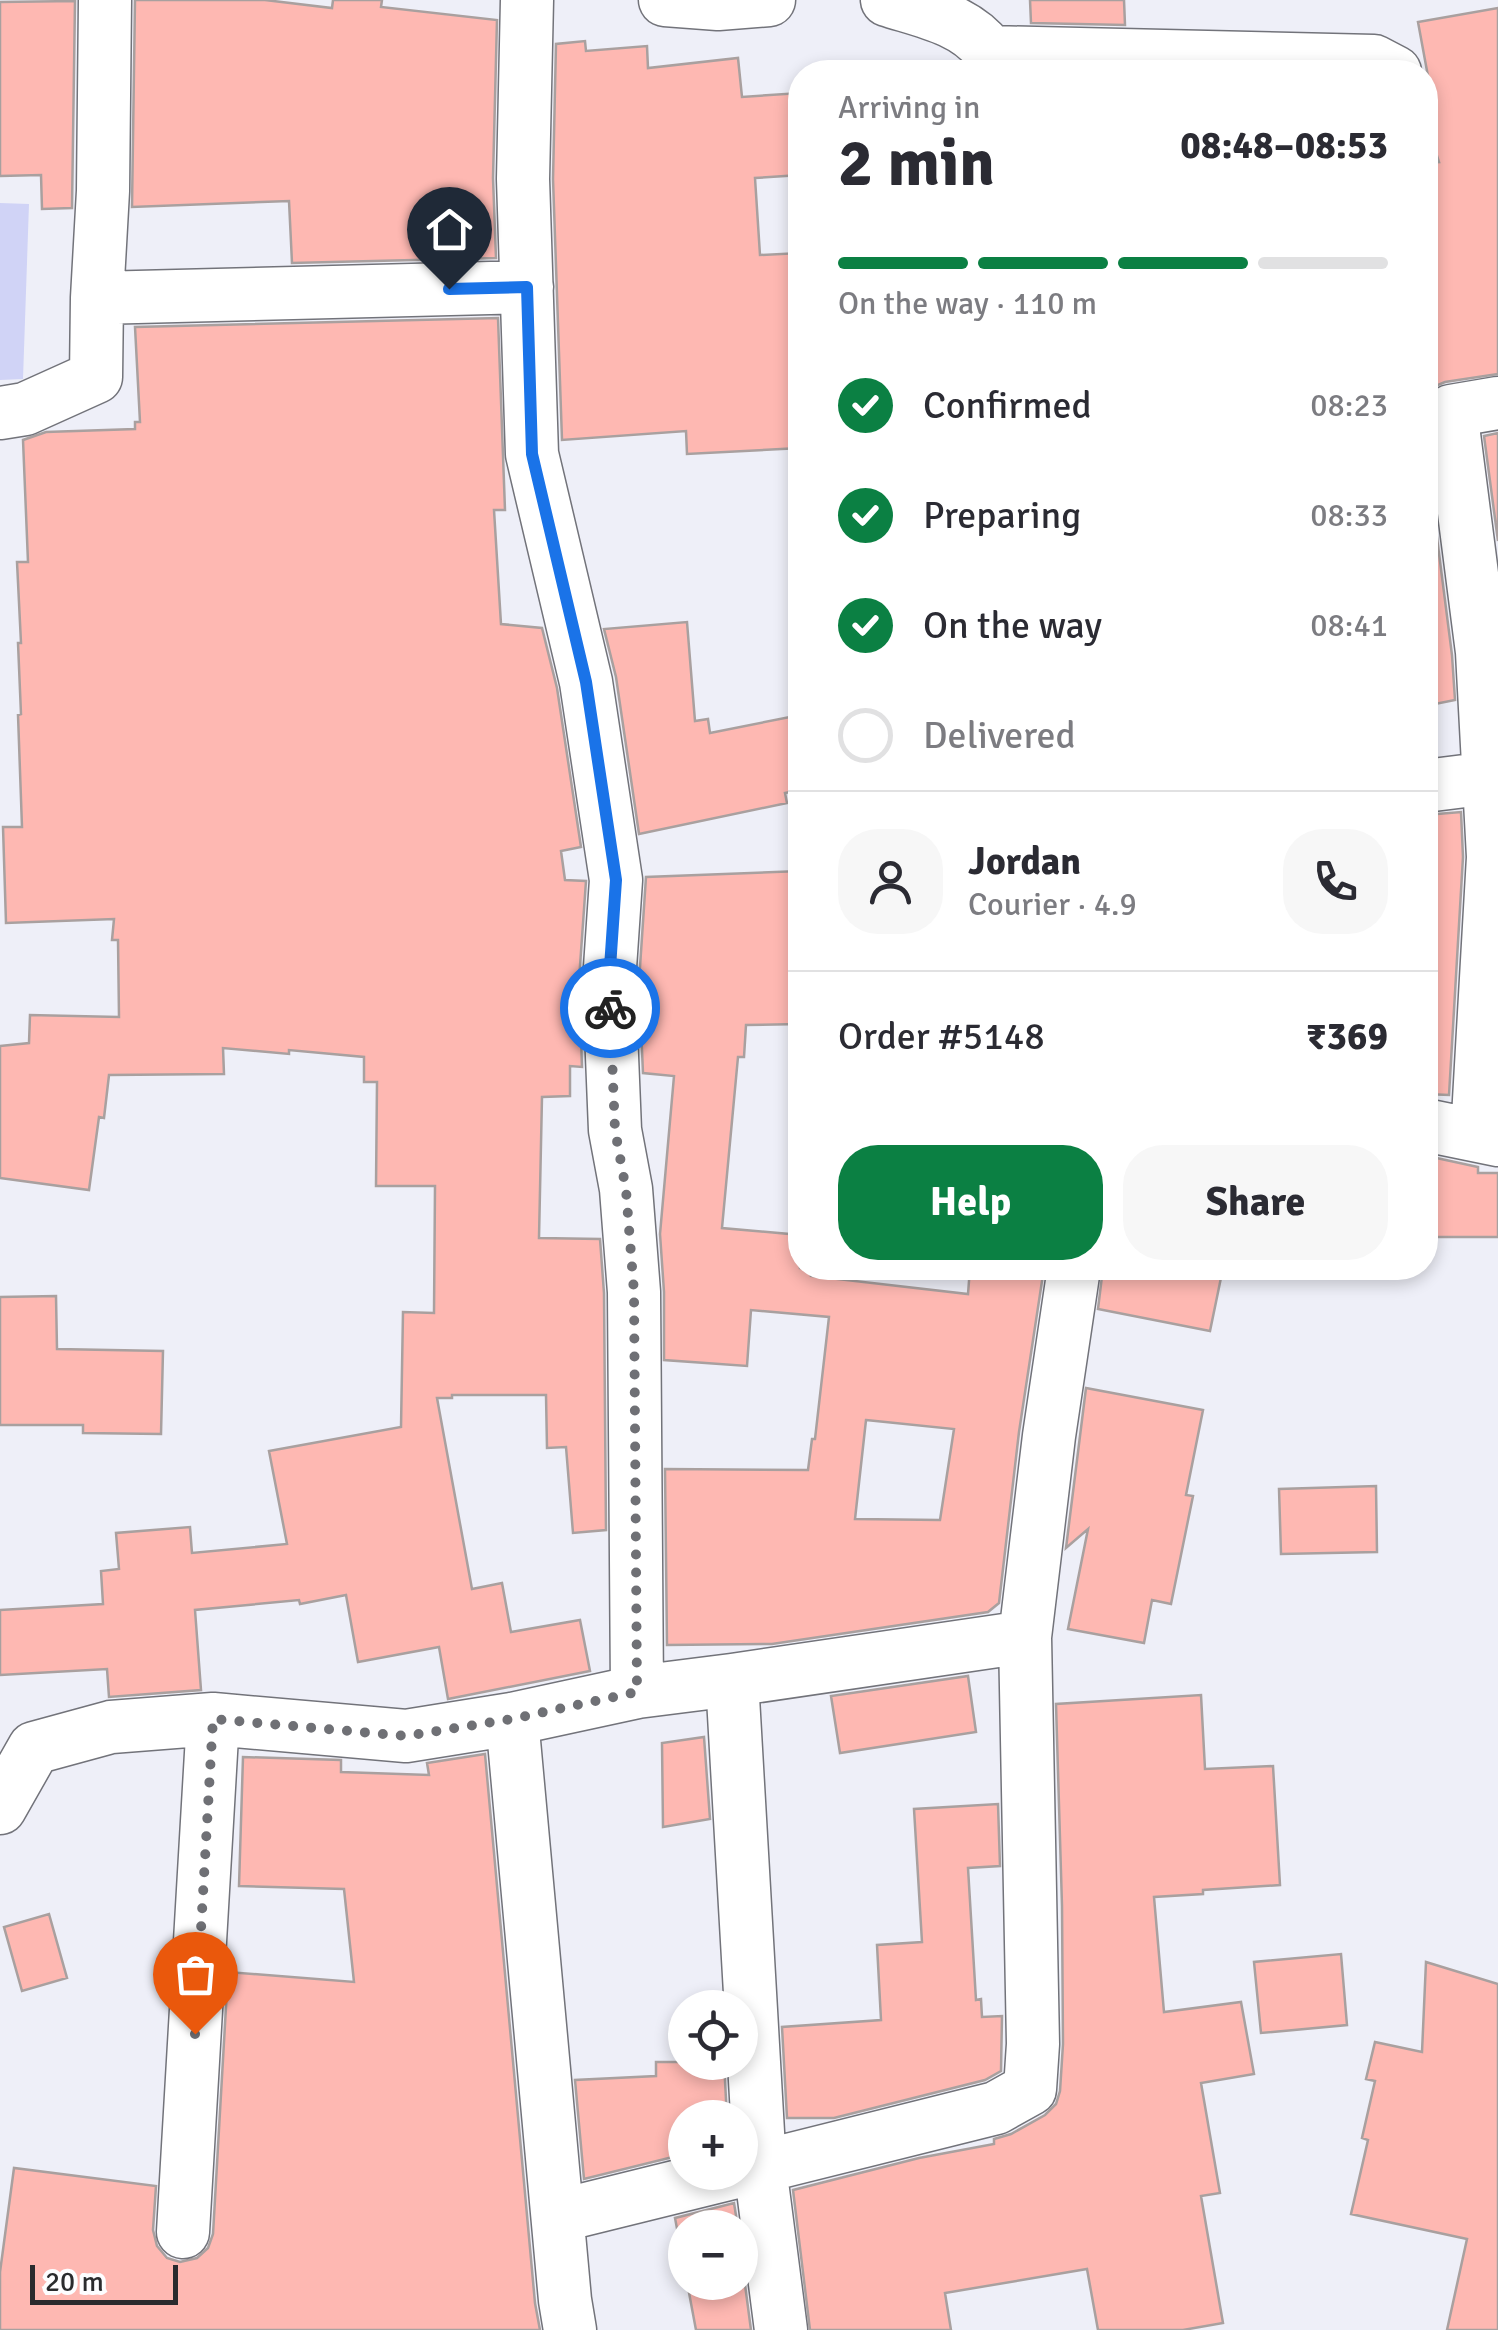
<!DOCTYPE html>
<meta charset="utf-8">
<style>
:root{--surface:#fff;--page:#f7f7f7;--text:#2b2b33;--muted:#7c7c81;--line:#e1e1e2;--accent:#0b8043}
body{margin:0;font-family:Signika,sans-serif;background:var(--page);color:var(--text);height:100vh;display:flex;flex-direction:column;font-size:38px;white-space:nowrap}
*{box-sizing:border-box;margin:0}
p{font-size:32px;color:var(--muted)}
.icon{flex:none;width:55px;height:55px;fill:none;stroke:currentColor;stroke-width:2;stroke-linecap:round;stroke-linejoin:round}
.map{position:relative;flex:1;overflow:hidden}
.details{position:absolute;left:788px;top:60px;width:650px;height:1220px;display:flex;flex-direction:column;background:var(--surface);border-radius:40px;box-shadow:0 5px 15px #0003}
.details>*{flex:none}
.tools{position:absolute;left:668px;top:1990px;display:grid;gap:20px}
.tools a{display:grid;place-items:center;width:90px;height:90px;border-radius:50%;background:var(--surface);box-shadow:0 5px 15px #0003;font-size:50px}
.scale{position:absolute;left:30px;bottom:25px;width:148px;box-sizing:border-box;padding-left:10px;border:5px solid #2a2b2e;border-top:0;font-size:28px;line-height:35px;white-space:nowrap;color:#2a2b2e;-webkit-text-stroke:8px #fdfdff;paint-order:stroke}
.pin{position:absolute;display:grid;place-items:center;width:85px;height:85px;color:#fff;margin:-102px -42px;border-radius:50% 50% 50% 0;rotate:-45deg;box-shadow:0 0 10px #0007}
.pin .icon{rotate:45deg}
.courier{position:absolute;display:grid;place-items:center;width:100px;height:100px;margin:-50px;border:8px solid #1a73e8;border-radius:50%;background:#fff;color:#222;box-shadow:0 2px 12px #0007}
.summary em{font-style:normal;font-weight:800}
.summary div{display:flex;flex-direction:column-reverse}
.summary{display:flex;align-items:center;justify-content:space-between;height:170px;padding:0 50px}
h1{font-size:65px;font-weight:800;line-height:75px}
.bar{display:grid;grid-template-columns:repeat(4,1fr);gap:15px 10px;align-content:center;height:120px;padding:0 50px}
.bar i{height:12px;border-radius:8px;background:var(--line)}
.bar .current{background:var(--accent)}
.bar p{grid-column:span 4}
.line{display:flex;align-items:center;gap:25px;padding:0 50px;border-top:2px solid var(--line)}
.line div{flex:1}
.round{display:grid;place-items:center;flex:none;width:105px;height:105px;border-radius:40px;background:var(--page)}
ol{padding:0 50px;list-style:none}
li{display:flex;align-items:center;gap:30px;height:110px}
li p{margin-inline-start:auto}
li .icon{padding:10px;border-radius:50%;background:var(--accent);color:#fff;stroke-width:4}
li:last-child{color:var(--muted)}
li i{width:55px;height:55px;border:5px solid var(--line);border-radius:50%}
.cta{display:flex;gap:20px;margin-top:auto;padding:20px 50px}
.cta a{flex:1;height:115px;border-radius:40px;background:var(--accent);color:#fff;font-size:40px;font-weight:800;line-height:115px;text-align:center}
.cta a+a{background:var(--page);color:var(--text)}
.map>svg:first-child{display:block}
.green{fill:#d0d3f6}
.building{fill:#feb8b2;stroke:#a9a09f;stroke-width:2.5;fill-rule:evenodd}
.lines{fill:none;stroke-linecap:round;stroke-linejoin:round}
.street-casing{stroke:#72737a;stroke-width:55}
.street{stroke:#fff;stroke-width:52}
.done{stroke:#6f7075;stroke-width:10;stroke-dasharray:0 18}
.route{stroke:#1a73e8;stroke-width:12}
</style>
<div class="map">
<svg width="1498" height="2330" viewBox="0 0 1498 2330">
<rect width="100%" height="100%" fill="#eeeff8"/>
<path class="green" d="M0,203L29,204L23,379L0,380Z"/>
<path class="building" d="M135,0H265L332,8L333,0H382L381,7L497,20L493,178L496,258L292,263L289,201L132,207Z
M1030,0H1124L1125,25L1031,23Z
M75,1L72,208L42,209L41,175L0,176V2Z
M1498,8V374L1445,382L1433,387L1425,397V163L1439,162L1425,118V111L1434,109L1418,22Z
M585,41L586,51L647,46L648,68L738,58L742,97L800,93V175L755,178L760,255L800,253V448L687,454L686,431L562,440L553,179L556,44Z
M498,318L505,510H494L501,624L542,628L557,688L581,847L561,851L565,880L586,881L579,980L582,1067L570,1066V1096L542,1097L539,1238L600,1239L604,1293L606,1530L573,1533L566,1447L547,1448L546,1395H452V1398H437L472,1589L502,1583L511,1632L580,1620L590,1671L448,1699L439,1647L358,1662L346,1595L300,1604L299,1600L195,1610L201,1690L109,1697L107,1669L0,1675V1610L103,1604L101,1571L119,1569L116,1533L190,1527L192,1553L287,1544L269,1451L401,1427L403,1312L434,1313L435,1186H376L377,1082H364V1057L289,1050V1054L223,1048L224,1074L109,1075L104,1118L99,1117L89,1190L0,1178V1046L29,1043L30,1015L119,1017L118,940H112L114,919L6,923L3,827H22L18,715L21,714L18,643H21L17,562H28L23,440L46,432L135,429V422H140L135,327Z
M1498,433V541L1484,436Z
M1425,444L1452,655L1455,700L1425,706Z
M687,622L695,721L708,719L710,733L800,715V790L785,793L787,803L639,834L616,677L604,629Z
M1461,812L1463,857L1449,1095L1425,1094V815Z
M800,871V1024L746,1025L744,1057H738L722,1228L800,1235V1268H812L811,1276L968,1294L970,1268H1044L1019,1432L999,1603L988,1612L772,1644L667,1645L665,1469L808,1470L812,1439H815L829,1317L751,1310L747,1366L664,1360V1292L660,1234L674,1076L643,1073L639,982L646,877ZM866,1420L954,1429L940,1520L855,1519Z
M1432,1157L1478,1167V1173H1498V1237H1432Z
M1103,1268H1223L1210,1331L1098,1309Z
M56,1296L57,1349L163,1351L161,1434L83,1433V1425H0V1297Z
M1086,1388L1203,1410L1186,1495L1193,1496L1171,1604L1152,1600L1144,1643L1068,1629L1088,1529L1066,1548Z
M1376,1486L1377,1552L1281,1554L1279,1489Z
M968,1676L976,1732L840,1753L831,1696Z
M1201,1695L1205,1769L1273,1766L1280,1885L1203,1890V1894L1154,1897L1164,2012L1241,2002L1254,2074L1201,2083L1220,2193L1201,2196L1223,2323L1183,2330H1098L1087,2269L945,2293L951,2330H810L793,2190L919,2158L994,2144V2139L1011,2134L1045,2115L1056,2104L1060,2091L1063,2044L1062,1906L1056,1704Z
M704,1737L710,1819L663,1827L662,1743Z
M485,1754L535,2303L540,2330H0V2272L14,2168L156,2186L153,2230L157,2246L167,2258L180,2262L197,2258L208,2248L213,2234L228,1972L354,1982L344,1889L239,1886L243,1757L341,1760V1772L429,1775L427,1763Z
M998,1804L1000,1866L968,1868L976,2000L981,1999L982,2017L1002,2016L1001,2071L985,2080L834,2118H787L782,2027L881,2020L877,1945L922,1942L914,1809Z
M49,1914L67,1978L22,1991L4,1927Z
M1341,1954L1347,2025L1261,2033L1254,1962Z
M1426,1962L1498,1984V2330H1447L1467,2239L1351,2214L1368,2140L1362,2138L1375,2081L1366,2079L1375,2042L1422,2052Z
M656,2062H724L727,2118H685V2154L584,2179L575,2080L656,2076Z
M734,2203L738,2228H685V2271L675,2218Z
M740,2247L751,2330H696L687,2282H740Z"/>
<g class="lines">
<g class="street-casing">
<path id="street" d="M527,0L523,179L532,454L586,682L616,880L609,982L615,1130L626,1189L634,1292L637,1692
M665,0L718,4L769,0
M887,0C921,11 965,19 988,50C993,56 994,65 995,72
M991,52L1374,61L1395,72
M97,298L527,287
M0,413L25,409L96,377L97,298L103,191L105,0
M1425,786L1489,778
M1425,1125L1498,1140
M1477,1135L1493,857L1482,652L1451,411L1498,403
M732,1680L760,2167L781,2330
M512,1719L565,2300L570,2330
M0,1808L34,1748L111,1727L213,1719L406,1736L512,1719L637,1692L732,1680L1025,1637L1049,1436L1074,1268
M740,2172L996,2108L1030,2089L1033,2044L1025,1637
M558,2216L736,2172
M183,2232L213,1719"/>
</g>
<use href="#street" class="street"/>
</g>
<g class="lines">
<path class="done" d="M195,2034L213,1719L406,1736L512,1719L637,1692L634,1292L626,1190L615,1130L610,1008"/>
<path class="route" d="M449,289L527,287L532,454L586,682L616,880L609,982L610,1008"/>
</g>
</svg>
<div class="tools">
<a><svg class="icon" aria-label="locate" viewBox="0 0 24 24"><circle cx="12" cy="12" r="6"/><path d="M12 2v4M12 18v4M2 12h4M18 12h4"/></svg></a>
<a>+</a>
<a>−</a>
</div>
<div class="scale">20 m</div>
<div class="pin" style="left:195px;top:2034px;background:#ea580c"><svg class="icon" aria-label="bag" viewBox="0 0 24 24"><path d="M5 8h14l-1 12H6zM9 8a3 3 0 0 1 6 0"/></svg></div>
<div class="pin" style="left:449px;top:289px;background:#1f2937"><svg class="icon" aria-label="home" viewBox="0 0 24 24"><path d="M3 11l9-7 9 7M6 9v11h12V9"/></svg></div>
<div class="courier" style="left:610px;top:1008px"><svg class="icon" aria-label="bike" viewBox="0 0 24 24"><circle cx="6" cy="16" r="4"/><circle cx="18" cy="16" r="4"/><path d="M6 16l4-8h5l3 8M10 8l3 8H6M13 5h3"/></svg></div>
<section class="details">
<div class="summary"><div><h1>2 min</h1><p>Arriving in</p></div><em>08:48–08:53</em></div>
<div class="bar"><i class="current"></i><i class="current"></i><i class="current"></i><i></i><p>On the way · 110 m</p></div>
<ol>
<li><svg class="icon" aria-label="check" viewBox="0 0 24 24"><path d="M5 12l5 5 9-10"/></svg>Confirmed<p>08:23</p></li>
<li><svg class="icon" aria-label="check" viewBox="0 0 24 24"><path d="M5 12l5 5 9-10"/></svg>Preparing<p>08:33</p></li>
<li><svg class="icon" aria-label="check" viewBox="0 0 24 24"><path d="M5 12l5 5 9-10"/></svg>On the way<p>08:41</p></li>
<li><i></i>Delivered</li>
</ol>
<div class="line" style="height:180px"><a class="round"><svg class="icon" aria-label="person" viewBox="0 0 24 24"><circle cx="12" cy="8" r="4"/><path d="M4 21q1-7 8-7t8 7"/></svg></a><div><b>Jordan</b><p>Courier · 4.9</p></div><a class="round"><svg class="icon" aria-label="phone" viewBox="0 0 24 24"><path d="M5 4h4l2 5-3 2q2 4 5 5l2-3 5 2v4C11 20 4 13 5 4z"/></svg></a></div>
<div class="line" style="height:130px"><div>Order #5148</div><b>₹369</b></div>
<div class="cta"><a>Help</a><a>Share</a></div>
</section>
</div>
